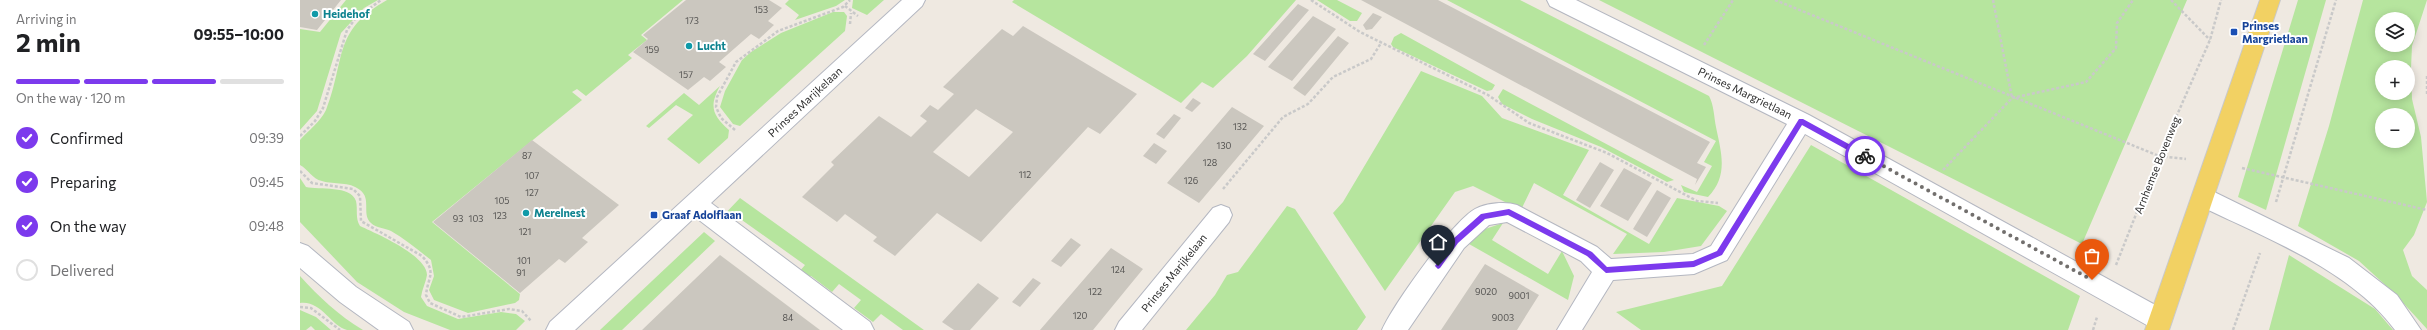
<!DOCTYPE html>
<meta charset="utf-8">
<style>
:root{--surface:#fff;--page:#f2f2f2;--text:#202124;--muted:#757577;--line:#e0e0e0;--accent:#7c3aed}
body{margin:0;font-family:Commissioner,sans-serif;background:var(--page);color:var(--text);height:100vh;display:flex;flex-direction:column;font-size:15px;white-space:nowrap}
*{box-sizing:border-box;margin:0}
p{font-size:13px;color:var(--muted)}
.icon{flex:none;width:22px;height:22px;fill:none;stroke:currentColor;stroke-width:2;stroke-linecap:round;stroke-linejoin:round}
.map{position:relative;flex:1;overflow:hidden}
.side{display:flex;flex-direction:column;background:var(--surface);width:300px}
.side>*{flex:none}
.fabs{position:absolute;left:2075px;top:12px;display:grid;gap:8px}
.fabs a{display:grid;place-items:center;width:40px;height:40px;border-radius:50%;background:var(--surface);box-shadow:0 2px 10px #0003;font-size:20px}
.pin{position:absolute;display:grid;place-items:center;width:34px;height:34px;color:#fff;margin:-41px -17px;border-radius:50% 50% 50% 0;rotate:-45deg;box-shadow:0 0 4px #0007}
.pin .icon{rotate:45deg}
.courier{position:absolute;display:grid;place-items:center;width:40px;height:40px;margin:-20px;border:3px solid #7c3aed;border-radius:50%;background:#fff;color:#222;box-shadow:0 1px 5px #0007}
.summary em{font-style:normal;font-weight:700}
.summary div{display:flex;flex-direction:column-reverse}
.summary{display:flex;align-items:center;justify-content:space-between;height:68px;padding:0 16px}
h1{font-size:26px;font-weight:700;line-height:30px}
.bar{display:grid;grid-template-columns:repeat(4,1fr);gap:6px 4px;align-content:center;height:48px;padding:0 16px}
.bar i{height:5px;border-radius:3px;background:var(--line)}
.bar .current{background:var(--accent)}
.bar p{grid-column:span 4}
ol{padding:0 16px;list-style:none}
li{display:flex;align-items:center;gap:12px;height:44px}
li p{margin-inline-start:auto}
li .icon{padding:4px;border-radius:50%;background:var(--accent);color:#fff;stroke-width:4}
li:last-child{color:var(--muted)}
li i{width:22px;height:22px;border:2px solid var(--line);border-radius:50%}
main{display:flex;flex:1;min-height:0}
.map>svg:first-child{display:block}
.green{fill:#b6e59e;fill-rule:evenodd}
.building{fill:#cbc7bf;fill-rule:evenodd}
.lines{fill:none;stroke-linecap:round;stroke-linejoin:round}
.minor-casing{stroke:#b4b7c1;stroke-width:2}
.major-casing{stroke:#c9c9c9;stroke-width:2}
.path{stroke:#c9c9c9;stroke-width:2.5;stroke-dasharray:3 2;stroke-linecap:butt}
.minor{fill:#fff;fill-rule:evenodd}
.major{fill:#f2d163;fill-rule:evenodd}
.route{fill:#7c3aed}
.done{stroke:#726f6d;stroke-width:4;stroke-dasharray:0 7.2}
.culture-dot{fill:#0f9aa8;stroke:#fff;stroke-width:1.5}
.transit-dot{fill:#1a4fb4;stroke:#fff;stroke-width:1.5}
.labels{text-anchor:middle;stroke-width:4;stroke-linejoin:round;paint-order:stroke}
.number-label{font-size:9px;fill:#555452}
.culture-label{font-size:11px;font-weight:bold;fill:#0d838f;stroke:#fff;text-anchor:start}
.transit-label{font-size:11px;font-weight:bold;fill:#164399;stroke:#fff;text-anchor:start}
.street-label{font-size:11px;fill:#2e2e2e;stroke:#fff}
</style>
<main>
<section class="side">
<div class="summary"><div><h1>2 min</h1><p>Arriving in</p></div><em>09:55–10:00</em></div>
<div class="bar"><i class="current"></i><i class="current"></i><i class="current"></i><i></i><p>On the way · 120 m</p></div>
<ol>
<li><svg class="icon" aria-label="check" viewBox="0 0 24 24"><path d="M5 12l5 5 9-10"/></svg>Confirmed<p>09:39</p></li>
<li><svg class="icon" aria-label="check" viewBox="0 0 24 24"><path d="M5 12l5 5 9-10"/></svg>Preparing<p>09:45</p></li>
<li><svg class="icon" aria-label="check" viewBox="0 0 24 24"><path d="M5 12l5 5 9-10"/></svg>On the way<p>09:48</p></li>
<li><i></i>Delivered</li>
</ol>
</section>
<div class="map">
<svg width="2127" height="330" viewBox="0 0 2127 330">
<rect width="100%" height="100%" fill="#efe9e1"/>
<path class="green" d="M46,0H78L64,8L41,33L17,111L0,130V29L20,32Z
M87,0H383L341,35L347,40L328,55L332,58L286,96L277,89L272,92L282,100L132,222L220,294L219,300L215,303L168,313L134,300L129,290L134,276L131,260C118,250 105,239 91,231C85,228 76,228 71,223C61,214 72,199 60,190C49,181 35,185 22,181C12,179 8,169 0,165V140C8,131 21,121 26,110C46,59 32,31 87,0Z
M489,0H545L536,6L495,20L499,15L485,4Z
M553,0H584L567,15L552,8Z
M714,0H996L947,56L913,88L902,82L881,103L712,2Z
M1017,0H1037L1062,13L1057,21H1050Z
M1147,0H1220L1409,96C1414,105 1414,117 1416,127C1421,152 1429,175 1408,197L1384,192L1381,185L1397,192L1412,166L1404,162L1416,141Z
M1299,0H1887L1782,244Z
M1998,0H2026L1966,210L1938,197Z
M2063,0H2127L2112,46L2111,68L2112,99L2121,137L2127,202L2114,235L2103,250L2112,276L2127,290V329L2095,294L2059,261L1998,226L2029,126ZM2082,19H2108V45H2082ZM2082,67H2108V93H2082ZM2082,115H2108V141H2082Z
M533,12H544L547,16L545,31L440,126L433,124L420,107L425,91L442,60L451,52L481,33Z
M1101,33L1195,85L1192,90L1187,91L1093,47L1091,44L1094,37Z
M1121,71L1182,96L1202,118L1289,150L1263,195L1349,244L1377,198L1419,206L1427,211L1401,246L1364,252L1313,254L1327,234L1234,183L1221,210L1173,186L1155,192L1085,291L1033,213L1043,202Z
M420,86C409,106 412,115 429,130L428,138L399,164L367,139L393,115L376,105L349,128L346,126L384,93L399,105Z
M1203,89L1374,180L1367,182L1301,147L1232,119L1202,104L1198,97Z
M1511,145L1780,296L1768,330H1341L1316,312L1422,286Z
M0,178L6,187C19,190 51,185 56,201C58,210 55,218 60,226C75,233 127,255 127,275C126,282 122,289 121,297L127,306L158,319L201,312L216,314L225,321L216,330H150L104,312L57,282L0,222Z
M440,198L624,330H603L581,314L573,322L554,308L561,300L539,284L532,292L511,276H500L499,272L505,265L432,213L424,220L421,218Z
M987,206L995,209L1066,317L1057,330H886L915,295L927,275L938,272Z
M1203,223L1192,240L1248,274L1262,251L1274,276L1268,300L1169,244L1182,230Z
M404,232L415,241L322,330H300Z
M1989,255L2075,309L2093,330H1969Z
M0,276C19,297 38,315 63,330C58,330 52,330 47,330C31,326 21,300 0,303Z
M0,310L16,317L31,330H15L11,326L6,330H0Z"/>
<path class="building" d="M0,0H41L17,30L0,27Z
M386,0H469L482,8L468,21L474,25L459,39L451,34L419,62L426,67L410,81L404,77L388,90L333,52L348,39L343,35Z
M1061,0H1138L1410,142L1397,163L1406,167L1395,185L1397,179Z
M998,4L1009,10L971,54L965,61L953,54Z
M1073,13L1082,17L1072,29L1066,30L1063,25Z
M1013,16L1036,29L992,81L968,67Z
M723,26L837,94L800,134L788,127L681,242L637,213L595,256L573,241L577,237L545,214L537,222L502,197L534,165L531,162L579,116L611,137L627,121L620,116L630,105L638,110L654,94L643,87L702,29L713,36ZM676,109L713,132L669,177L633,152Z
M1038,36L1049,43L1011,89L1005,96L993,88Z
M893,98L901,103L892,112L885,108Z
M932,107L964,126L899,203L867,183Z
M874,114L881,118L864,139L856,134Z
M232,140L319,205L282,238L288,242L265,263L259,259L220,293L133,222Z
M854,143L867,151L856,164L843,156Z
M1300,162L1314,170L1290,208L1276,200Z
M1324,168L1352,183L1328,221L1300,206Z
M1357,190L1371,198L1347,237L1333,229Z
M771,238L781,245L761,267L751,261Z
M811,248L843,269L793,330H740Z
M420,255L520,330H342Z
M1185,264L1239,295L1217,330H1141Z
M733,278L741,283L720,307L712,302Z
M678,283L699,298L670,330H654L642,322Z"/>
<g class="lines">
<g class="minor-casing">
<path id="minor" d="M602,0H625L622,6L411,203L570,322L574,330H543L395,217L275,330H246L250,322Z
M1247,0H1276L1509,115L1868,312L1872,320L1868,328L1863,330L1852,328L1505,134L1427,260L1394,274L1313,280L1282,330H1257L1292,272L1281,261L1207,222L1189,225L1164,248L1108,330H1082C1093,305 1152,222 1175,209C1186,203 1206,201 1217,205L1297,247L1311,259L1393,254L1411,246L1487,124L1250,6Z
M1904,187L2049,258L2097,295L2121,330H2095C2050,269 1963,237 1896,204L1893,197L1896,190Z
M921,205L929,208L932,215L929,222L842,330H815L819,322L913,208Z
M0,243L8,246L56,287L109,322L113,330H79L40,302L0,268Z"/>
</g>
<g class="major-casing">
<path id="major" d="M1960,0H1980L1869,330H1845Z"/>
</g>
<path class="path" d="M1011,0L1060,32L1188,95L1229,123L1307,153L1397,201L1418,203
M1475,0L1859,156L1886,159
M1693,0L1712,98
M1871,0L1910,40
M545,6L558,16
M550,24L551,13
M1404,45L1433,0
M2127,76V94
M435,130L421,118L416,107L417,97L436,62L478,31L543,7L550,0
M0,136L15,121L23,108L47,30L55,19L81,0
M1942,168L2127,210
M1643,170L1712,98L1786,82L1816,48L1817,23L1833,0
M0,171L12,183L53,189L60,196L61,221L122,256C137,273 128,276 126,295L130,303L161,317L209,309L222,311L231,321
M923,189L983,117L1008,104L1033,77L1071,59L1081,43
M1976,202L2036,0
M1816,265L1859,156L1910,40L1921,0
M0,307L11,308L40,330
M1793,330L1797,317
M1933,330L1960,253"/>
<use href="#minor" class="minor"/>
<use href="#major" class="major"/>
</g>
<path class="route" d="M1499,119H1503L1567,154V158H1562L1502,125L1422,255L1394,267L1306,273L1287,256L1208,215L1185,219L1158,243L1140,268L1138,269L1135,266L1153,239L1181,214L1209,209L1292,252L1307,267L1393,261L1417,251Z"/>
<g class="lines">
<path class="done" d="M1565,156L1792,280"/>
</g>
<g class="culture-dot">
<circle cx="15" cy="14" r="4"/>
<circle cx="389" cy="46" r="4"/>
<circle cx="226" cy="213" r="4"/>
</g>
<g class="transit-dot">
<rect x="1930" y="28" width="8" height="8" rx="2"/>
<rect x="350" y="211" width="8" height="8" rx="2"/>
</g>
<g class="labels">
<g class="number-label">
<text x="461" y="13">153</text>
<text x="392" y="24">173</text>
<text x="352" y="53">159</text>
<text x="386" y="78">157</text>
<text x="940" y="130">132</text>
<text x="924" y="149">130</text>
<text x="227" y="159">87</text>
<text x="910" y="166">128</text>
<text x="725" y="178">112</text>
<text x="232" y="179">107</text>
<text x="891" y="184">126</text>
<text x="232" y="196">127</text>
<text x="202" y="204">105</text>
<text x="200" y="219">123</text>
<text x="158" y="222">93</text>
<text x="176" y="222">103</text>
<text x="225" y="235">121</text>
<text x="224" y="264">101</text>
<text x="818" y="273">124</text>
<text x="221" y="276">91</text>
<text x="795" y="295">122</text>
<text x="1186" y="295">9020</text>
<text x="1219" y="299">9001</text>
<text x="780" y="319">120</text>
<text x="488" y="321">84</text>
<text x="1203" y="321">9003</text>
</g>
<g class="culture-label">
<text x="23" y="18">Heidehof</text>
<text x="397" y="50">Lucht</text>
<text x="234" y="217">Merelnest</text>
</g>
<g class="transit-label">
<text x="1942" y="30">Prinses<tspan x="1942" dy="13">Margrietlaan</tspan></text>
<text x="362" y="219">Graaf Adolflaan</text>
</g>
<g class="street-label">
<text transform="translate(1445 93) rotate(26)" y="4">Prinses Margrietlaan</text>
<text transform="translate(505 102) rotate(-43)" y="4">Prinses Marijkelaan</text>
<text transform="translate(1857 165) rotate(-68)" y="4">Arnhemse Bovenweg</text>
<text transform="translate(874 273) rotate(-51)" y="4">Prinses Marijkelaan</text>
</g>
</g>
</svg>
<div class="fabs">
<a><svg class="icon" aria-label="layers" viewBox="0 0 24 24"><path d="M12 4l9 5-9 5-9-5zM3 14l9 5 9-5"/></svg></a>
<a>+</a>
<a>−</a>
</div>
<div class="pin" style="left:1792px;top:280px;background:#ea580c"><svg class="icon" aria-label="bag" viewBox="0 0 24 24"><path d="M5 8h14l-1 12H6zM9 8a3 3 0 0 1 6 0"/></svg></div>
<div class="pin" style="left:1138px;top:266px;background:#1f2937"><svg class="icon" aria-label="home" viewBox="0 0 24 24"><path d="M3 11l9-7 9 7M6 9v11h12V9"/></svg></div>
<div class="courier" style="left:1565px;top:156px"><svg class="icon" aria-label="bike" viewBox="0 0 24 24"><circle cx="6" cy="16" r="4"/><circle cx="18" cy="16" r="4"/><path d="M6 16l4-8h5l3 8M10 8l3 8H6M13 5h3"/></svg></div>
</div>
</main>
